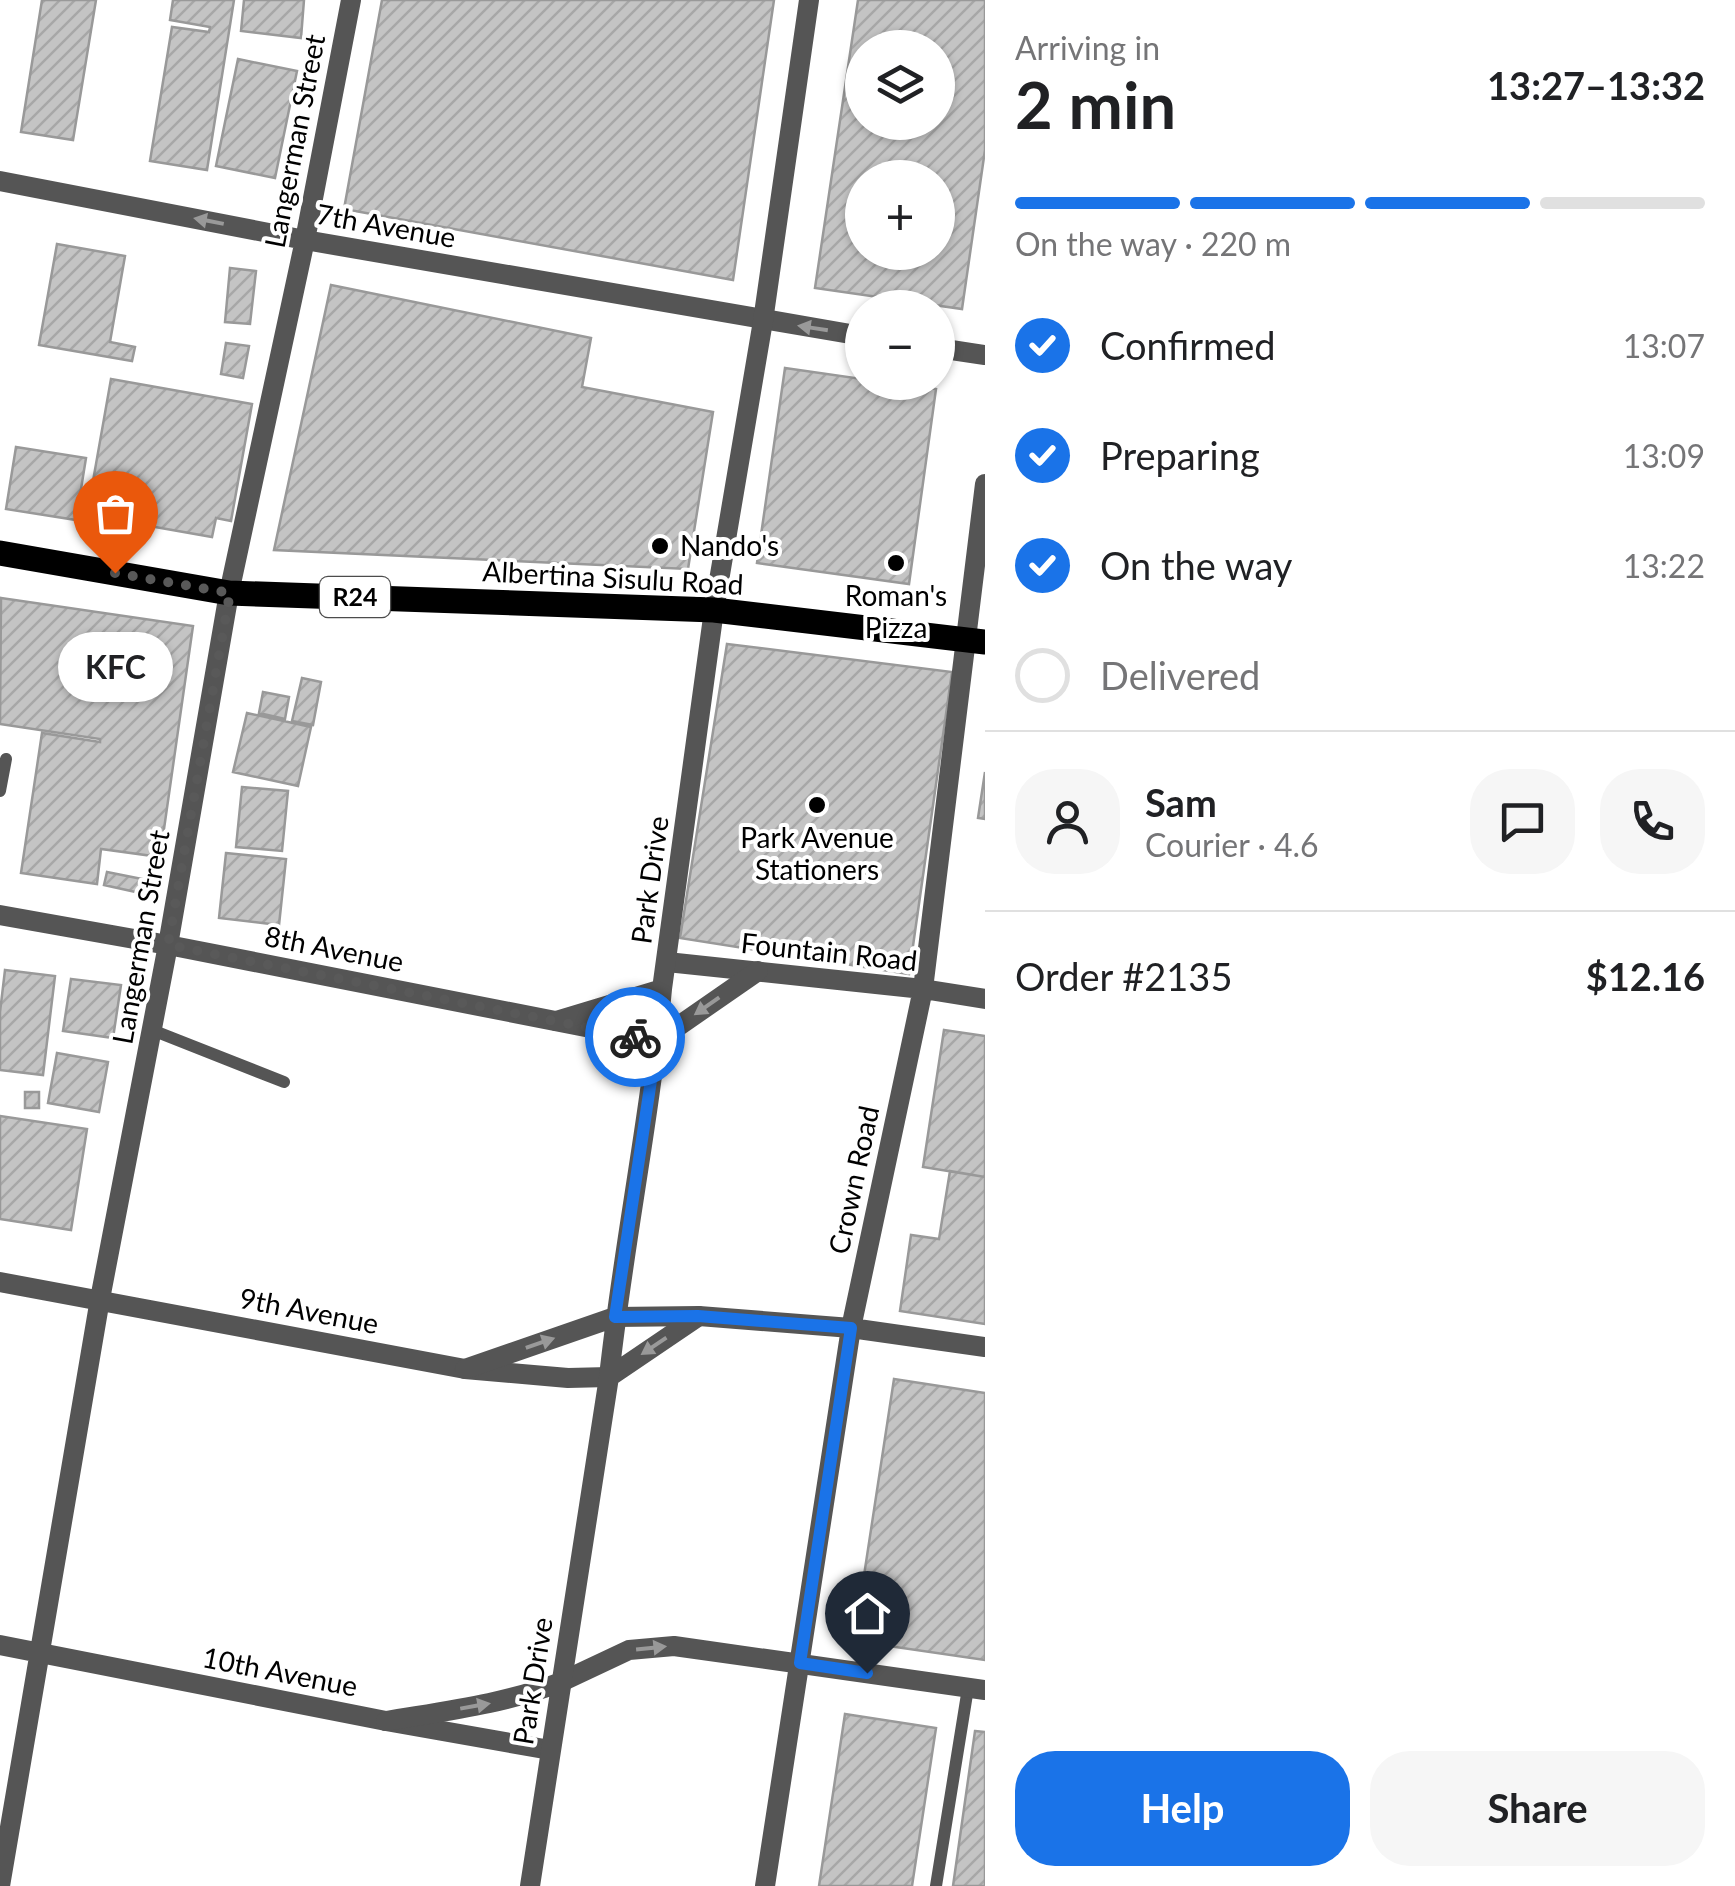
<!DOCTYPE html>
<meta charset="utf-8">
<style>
:root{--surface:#fff;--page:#f6f6f6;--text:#202124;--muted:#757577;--line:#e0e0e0;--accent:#1a73e8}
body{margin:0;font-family:Lato,sans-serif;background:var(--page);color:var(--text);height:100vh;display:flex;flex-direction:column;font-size:38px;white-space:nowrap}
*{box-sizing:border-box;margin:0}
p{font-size:32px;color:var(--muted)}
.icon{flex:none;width:55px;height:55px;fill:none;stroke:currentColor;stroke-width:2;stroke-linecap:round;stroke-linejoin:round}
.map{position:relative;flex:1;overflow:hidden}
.side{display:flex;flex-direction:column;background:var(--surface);width:750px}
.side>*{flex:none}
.buttons{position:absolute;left:845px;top:30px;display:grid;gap:20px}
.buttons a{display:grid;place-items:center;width:110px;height:110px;border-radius:50%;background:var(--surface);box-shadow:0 2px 8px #0004;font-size:50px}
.pin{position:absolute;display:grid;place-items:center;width:85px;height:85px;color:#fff;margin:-102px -42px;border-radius:50% 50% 50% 0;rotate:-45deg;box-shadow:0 0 10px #0007}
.pin .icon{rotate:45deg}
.courier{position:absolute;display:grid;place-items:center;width:100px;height:100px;margin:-50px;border:8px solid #1a73e8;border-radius:50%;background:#fff;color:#222;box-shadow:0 2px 12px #0007}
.bubble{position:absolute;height:70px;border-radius:35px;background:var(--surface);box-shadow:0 2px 8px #0004;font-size:32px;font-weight:700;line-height:70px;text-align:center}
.head em{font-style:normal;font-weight:700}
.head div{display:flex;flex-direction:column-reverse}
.head{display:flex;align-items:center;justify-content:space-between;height:170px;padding:0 30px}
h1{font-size:65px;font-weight:700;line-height:75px}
.bar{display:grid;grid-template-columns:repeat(4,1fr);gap:15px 10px;align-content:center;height:120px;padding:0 30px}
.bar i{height:12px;border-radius:8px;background:var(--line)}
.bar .active{background:var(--accent)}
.bar p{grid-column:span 4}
.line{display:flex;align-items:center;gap:25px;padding:0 30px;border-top:2px solid var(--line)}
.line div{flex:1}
.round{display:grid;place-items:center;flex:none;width:105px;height:105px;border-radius:40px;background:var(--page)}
ol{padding:0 30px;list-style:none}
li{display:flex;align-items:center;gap:30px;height:110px}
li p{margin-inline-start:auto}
li .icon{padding:10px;border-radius:50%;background:var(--accent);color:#fff;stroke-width:4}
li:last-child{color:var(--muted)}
li i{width:55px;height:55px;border:5px solid var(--line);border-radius:50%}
.action{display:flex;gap:20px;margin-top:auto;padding:20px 30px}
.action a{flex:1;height:115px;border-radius:40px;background:var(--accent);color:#fff;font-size:40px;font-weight:700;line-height:115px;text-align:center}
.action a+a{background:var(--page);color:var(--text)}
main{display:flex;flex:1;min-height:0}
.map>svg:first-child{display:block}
.building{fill:url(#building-hatch);stroke:#999;stroke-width:2.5;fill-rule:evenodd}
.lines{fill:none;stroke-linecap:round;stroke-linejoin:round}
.service{stroke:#555;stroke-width:12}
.minor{stroke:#555;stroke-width:20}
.tertiary{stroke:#555;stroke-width:20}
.primary{stroke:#000;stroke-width:25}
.oneway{fill:#999}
.done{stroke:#595959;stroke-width:10;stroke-dasharray:0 18}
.route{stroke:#1a73e8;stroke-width:12}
.poi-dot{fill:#000;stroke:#fff;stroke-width:4}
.labels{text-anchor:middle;stroke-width:8;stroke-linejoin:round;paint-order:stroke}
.shield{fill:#fff;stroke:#4c4c4c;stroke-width:2.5}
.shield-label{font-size:25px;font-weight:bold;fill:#000}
.street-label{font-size:28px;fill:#000;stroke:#fff}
.poi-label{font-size:28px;fill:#000;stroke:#fff}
</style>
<main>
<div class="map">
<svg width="985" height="1886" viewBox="0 0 985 1886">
<defs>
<pattern id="building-hatch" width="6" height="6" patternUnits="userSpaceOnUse" patternTransform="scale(2.5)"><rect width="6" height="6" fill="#c4c4c4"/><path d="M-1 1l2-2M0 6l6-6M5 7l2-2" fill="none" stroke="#a7a7a7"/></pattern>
</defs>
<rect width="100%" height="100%" fill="#fff"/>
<path class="building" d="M42,0H96L73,140L21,132Z
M173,0H234L207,170L150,161L172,27L209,32L210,27L170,20Z
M244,0H304L301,38L241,31Z
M382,0H774L733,280L344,209Z
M858,0H985V150L962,309L815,288ZM862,48H938V122H862ZM862,178H938V252H862Z
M238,59L297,71L275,178L216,166Z
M57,244L125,256L110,342L135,347L132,361L39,345Z
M230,268L256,271L250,324L225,322Z
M331,285L591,338L582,387L713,412L688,569L274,550Z
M226,343L249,346L243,378L221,374Z
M785,368L862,379V382H888L936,389L909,584L757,563Z
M111,379L252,404L231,521L216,518L212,537L87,515Z
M16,447L86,458L76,520L6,509Z
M1,598L193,626L160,857L101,849L97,884L21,873L42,733L100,742V739L0,724Z
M727,644L952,672L909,974L680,938Z
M302,678L321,682L313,725L292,721Z
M263,692L289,697L285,719L259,713Z
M247,713L311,727L298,786L233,772Z
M985,772V819L978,818Z
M242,787L288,791L282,851L236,847Z
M226,853L286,859L279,925L219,918Z
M107,872L152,881L149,895L104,885Z
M5,970L55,976L43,1075L0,1070V1012Z
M71,979L121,985L113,1038L63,1031Z
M944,1030L985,1036V1177L923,1167Z
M57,1053L108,1062L99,1112L48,1103Z
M25,1092H39V1108H25Z
M0,1116L87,1129L71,1230L0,1219Z
M950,1171L985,1177V1324L900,1311L911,1235L939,1239Z
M894,1379L985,1393V1660L854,1641Z
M845,1714L936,1728L912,1886H819Z
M975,1731L985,1732V1886H953Z"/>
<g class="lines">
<path class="service" d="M0,791L6,759
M152,1030L284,1082
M936,1886L968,1688"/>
<path class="minor" d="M0,181L305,240L862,336
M938,348L985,355
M0,915L168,945L657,1041
M667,962L923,989L985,999
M0,1282L465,1369L568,1378L609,1377
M615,1317L699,1316L851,1328L985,1347
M0,1645L386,1721L550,1750
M561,1682L629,1650L674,1646L985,1690
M0,1886L100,1299L168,945L229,593L305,240L351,0
M765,1886L851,1328L923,989L985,484"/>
<path class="tertiary" d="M556,1021L662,989
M657,1041L758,971
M465,1369L615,1317
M609,1377L699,1316
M386,1721C445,1711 505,1704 561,1682
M530,1886L609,1377C623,1247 650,1119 662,989L714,610L763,321L809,0"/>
<path class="primary" d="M0,553L229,593L714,610L985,642"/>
</g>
<defs><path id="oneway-solid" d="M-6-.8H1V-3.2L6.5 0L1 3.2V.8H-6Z" transform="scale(2.5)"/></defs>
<g class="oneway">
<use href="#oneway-solid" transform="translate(209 221) rotate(-169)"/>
<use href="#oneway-solid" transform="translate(813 328) rotate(-171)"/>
<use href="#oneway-solid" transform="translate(707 1006) rotate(145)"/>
<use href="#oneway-solid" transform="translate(540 1343) rotate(-19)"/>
<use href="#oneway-solid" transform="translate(654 1346) rotate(146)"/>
<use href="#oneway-solid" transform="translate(651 1648) rotate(-6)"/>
<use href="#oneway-solid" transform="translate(475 1706) rotate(-10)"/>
</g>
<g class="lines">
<path class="done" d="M115,573L230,593L168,945L635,1037"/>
<path class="route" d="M635,1037L657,1041L615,1317L698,1316L851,1328L800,1663L867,1673"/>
</g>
<g class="poi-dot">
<circle cx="660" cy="546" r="10"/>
<circle cx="896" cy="563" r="10"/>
<circle cx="817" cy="805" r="10"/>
</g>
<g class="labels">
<rect class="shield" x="320" y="577" width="70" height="40" rx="8"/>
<g class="shield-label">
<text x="355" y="606">R24</text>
</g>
<g class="street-label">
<text transform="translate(295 141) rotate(-79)" y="10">Langerman Street</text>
<text transform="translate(386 226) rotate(10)" y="10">7th Avenue</text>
<text transform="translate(613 578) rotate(3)" y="10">Albertina Sisulu Road</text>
<text transform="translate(650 880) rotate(-82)" y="10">Park Drive</text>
<text transform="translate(141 937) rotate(-80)" y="10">Langerman Street</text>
<text transform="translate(334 949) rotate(11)" y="10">8th Avenue</text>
<text transform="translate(829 952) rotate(6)" y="10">Fountain Road</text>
<text transform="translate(854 1180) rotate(-78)" y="10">Crown Road</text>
<text transform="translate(309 1311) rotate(11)" y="10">9th Avenue</text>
<text transform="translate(280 1672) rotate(11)" y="10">10th Avenue</text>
<text transform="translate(533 1681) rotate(-81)" y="10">Park Drive</text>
</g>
<g class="poi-label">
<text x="680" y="556" text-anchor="start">Nando's</text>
<text x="896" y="606">Roman's<tspan x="896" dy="32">Pizza</tspan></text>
<text x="817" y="848">Park Avenue<tspan x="817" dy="32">Stationers</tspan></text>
</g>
</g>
</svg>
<div class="buttons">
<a><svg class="icon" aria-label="layers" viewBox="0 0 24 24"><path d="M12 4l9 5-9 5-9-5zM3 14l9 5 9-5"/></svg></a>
<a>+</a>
<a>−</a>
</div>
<div class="pin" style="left:115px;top:573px;background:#ea580c"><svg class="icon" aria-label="bag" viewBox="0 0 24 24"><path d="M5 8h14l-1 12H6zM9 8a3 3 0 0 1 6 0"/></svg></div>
<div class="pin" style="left:867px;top:1673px;background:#1f2937"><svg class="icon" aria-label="home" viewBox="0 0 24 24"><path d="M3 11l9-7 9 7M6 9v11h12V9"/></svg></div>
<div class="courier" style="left:635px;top:1037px"><svg class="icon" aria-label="bike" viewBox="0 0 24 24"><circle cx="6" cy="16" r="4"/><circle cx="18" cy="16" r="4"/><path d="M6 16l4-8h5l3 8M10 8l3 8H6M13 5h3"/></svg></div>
<div class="bubble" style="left:58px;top:632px;width:115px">KFC</div>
</div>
<section class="side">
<div class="head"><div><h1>2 min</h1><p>Arriving in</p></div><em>13:27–13:32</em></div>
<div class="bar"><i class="active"></i><i class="active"></i><i class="active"></i><i></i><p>On the way · 220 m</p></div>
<ol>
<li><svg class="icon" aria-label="check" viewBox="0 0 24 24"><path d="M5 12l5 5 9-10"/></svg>Confirmed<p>13:07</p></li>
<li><svg class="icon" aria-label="check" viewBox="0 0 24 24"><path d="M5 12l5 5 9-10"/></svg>Preparing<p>13:09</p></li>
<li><svg class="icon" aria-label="check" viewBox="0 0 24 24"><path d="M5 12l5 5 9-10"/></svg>On the way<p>13:22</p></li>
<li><i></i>Delivered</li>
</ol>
<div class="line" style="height:180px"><a class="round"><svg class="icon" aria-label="person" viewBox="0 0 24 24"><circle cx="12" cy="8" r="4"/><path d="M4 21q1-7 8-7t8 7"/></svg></a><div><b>Sam</b><p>Courier · 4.6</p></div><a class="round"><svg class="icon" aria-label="chat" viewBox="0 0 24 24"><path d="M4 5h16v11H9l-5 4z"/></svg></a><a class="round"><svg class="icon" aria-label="phone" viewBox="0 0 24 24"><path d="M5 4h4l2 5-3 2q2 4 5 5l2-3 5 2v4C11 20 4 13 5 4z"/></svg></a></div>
<div class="line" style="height:130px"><div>Order #2135</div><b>$12.16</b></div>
<div class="action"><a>Help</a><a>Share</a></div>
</section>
</main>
